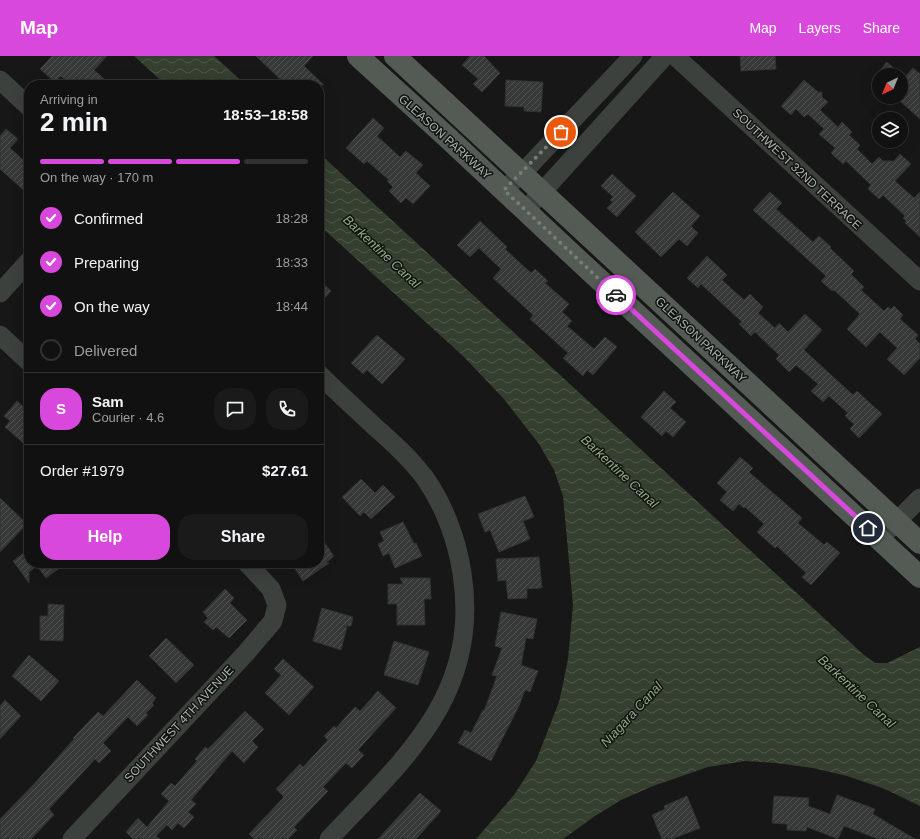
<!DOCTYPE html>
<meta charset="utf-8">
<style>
:root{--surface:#101110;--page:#191a19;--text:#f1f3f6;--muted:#9c9d9f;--line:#303130;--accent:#d948dd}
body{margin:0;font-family:Helvetica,sans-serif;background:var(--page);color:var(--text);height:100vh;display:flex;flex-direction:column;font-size:15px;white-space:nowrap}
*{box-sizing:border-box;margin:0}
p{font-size:13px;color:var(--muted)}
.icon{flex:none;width:22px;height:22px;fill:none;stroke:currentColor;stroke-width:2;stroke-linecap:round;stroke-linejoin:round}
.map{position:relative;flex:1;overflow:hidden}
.panel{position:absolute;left:24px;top:24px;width:300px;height:488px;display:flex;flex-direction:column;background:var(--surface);border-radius:16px;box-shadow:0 4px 16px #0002,0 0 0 1px var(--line)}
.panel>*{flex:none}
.needle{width:26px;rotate:223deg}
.controls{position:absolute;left:872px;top:12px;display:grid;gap:8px}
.controls a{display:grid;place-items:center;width:36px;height:36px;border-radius:50%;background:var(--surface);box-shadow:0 4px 16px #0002,0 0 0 1px var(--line);font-size:20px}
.pin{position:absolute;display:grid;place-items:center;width:34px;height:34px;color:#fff;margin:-17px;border:2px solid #fff;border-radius:50%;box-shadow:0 1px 4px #0007}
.courier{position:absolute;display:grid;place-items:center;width:40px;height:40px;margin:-20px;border:3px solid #d948dd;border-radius:50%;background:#fff;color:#222;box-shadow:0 1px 5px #0007}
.summary em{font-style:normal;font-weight:800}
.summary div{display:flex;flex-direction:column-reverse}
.summary{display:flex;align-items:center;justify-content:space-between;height:68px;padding:0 16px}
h1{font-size:26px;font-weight:800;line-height:30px}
.bar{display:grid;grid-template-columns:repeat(4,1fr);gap:6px 4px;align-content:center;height:48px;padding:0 16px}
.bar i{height:5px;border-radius:3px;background:var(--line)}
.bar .on{background:var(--accent)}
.bar p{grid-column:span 4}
.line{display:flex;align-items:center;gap:10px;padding:0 16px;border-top:1px solid var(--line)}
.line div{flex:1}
.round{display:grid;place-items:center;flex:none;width:42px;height:42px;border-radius:16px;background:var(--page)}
ol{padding:0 16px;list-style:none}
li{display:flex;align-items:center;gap:12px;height:44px}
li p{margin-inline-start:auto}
li .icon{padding:4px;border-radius:50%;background:var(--accent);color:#fff;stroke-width:4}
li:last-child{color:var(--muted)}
li i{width:22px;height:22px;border:2px solid var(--line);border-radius:50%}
.button{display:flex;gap:8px;margin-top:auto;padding:8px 16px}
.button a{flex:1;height:46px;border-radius:16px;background:var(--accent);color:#fff;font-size:16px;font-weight:800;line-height:46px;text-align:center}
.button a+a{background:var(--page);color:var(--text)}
header{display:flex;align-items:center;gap:24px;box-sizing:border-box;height:56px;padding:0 20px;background:var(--accent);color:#fff}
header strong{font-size:19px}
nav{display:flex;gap:22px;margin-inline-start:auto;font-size:14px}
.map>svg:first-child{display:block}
.water{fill:url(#water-waves)}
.building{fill:url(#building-hatch);stroke:#303331}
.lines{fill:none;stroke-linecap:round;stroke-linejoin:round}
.minor{stroke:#3c413d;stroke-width:19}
.major{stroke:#545b54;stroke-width:22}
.done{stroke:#767e76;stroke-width:4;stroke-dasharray:0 7.2}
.route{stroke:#d948dd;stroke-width:5}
.labels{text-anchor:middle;stroke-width:3;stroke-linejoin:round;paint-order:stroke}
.street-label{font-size:12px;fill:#a9b6a9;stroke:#111211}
.water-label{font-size:13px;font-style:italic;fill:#8ead84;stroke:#111211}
</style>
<header>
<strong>Map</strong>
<nav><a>Map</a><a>Layers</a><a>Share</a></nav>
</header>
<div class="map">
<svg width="920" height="783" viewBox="0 0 920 783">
<defs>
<pattern id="water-waves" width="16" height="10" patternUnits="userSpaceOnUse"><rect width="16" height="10" fill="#353f30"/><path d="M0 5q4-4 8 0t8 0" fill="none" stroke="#4f584b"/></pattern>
<pattern id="building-hatch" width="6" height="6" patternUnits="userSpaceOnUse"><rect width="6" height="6" fill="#363937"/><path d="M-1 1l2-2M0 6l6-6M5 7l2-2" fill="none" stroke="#505351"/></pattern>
</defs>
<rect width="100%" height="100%" fill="#161716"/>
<path class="water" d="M134,0H214L246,29H166Z
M319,97L864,599L875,607H887L920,591V750L885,733L847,720L813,712L776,707L745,705L708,711L653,730L621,744L595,760L563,783H476L514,739L536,705L559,646L563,628L568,603L573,549L563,440L554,414L539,388L504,343L463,300L319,169Z"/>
<path class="building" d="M52,0H107L94,14L111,29H71L61,20L55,26L40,13Z
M256,0H313L304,10L324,29H286Z
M470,0H484L500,17L482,36L473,28L478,23L462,9Z
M740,0H775L776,13L741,15Z
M887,6L902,19H876Z
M913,12L920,18V63L901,46V25Z
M506,24L543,26L541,56L524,55V51L505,50Z
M804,24L818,36H822V41L828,46L820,54L838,71L842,66L852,76L849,79L860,89L857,93L872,108L879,101L883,105H894L900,98L911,108L895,125L914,142L920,136V181L905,167L906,165L903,162L905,160L883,139L879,143L868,133L871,129L846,105L843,108L831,97L835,92L819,78L824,73L808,58L804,61L796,53L791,59L781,50Z
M373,62L384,72L377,80L400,101L406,95L423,109L416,117L430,130L413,148L406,142L401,147L389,135L393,131L387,125L389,124L367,105L364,108L346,92Z
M6,73L18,83L10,92L29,109V139L0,113V80Z
M612,118L636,140L617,161L607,152L613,146L610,144L613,141L601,130Z
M673,136L700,160L691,170L698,177L687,190L679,183L661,201L635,176Z
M770,136L782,147L776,153L813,186L819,180L831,191L830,192L854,215L851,218L864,231L861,234L884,255L888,251L891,253L894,250L903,259L900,263L918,279L915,283L920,288V302L904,319L887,303L897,292L880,276L866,291L847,273L860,258L834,234L832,235L821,225L826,220L753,154Z
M480,165L507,191L505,193L531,217L535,213L548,225L545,227L569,248L562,256L572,265L567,270L594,293L605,281L617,291L593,319L587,314L583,320L563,302L568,297L530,263L533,259L493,222L501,213L479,192L470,201L457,189Z
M707,200L727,219L722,224L744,244L750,238L763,251L758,257L775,272L779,267L788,276L805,258L822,274L804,294L853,339L857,335L882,358L859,382L850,373L854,368L845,360L848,357L829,340L823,346L811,335L818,328L796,309L789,316L776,303L779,299L755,276L751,280L739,268L742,266L701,228L698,232L687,222Z
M319,224L331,235L319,249Z
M377,279L405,303L382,328L367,314L363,318L351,307Z
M664,335L676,346L670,352L686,366L673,381L666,375L662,380L641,361Z
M17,345L29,356V392L5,371L10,365L4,360Z
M740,401L753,412L749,416L802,462L798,467L824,489L827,486L840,497L811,529L802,521L806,517L777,490L775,492L757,476L764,468L745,451L744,452L739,448L733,455L720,444L727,436L717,427Z
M361,423L375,437L383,429L395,441L371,463L364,456L360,460L342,441Z
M525,440L534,461L523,465L530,483L499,496L490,474L485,476L478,458Z
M0,442L27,468L0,496Z
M403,466L414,488L416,487L422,500L395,512L389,497L383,500L378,488L384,485L380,476Z
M319,479L334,500L326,507H329L303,525L291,507H319Z
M29,493V507H66L46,522L37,510L29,516V527L13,505Z
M539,501L542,532L527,533V542L508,543L506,524L498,525L496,503Z
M400,522H430L431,543H424L425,569H397V548H388V528H403Z
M225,533L234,542L230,547L247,564L229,582L216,571L213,574L204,566L208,562L203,556Z
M48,548L64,549L63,585L40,584V560H48Z
M322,552L353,561L351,570H343L347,571L341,594L313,585Z
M501,556L537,563L533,583L526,582L521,609L538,615L530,636L525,634L519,650L491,705L458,687L465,674L471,677L483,654L484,655L497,620L492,619L502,592L495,590Z
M166,582L194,609L176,627L149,600Z
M394,585L429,596L418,629L384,619Z
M29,599L59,625L41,645L12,620Z
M283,603L314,631L289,659L265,637L281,619L274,613Z
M137,624L156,642L152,647L154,649L146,657L148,659L137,670L128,661L103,687L111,695L99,707L95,703L49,753L54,759L31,783H0V763L35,727L74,683L73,682L98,656L103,660Z
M378,635L396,652L358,694L364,699L352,712L346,707L323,731L328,735L294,771L297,774L288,783H254L249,778L284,741L276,733L300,708L303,711L328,684L324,680L334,670L336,672L355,651L360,655Z
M5,644L21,660L0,683V650Z
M245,655L264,673L252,685L258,691L244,707L232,695L191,744L196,748L188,756L194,761L184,772L178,767L172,774L167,769L156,780L160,783H133L126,776L138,762L147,771L169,745L161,738L171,727L175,730L197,705L195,703L205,691L208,693Z
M420,737L441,755L416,783H378Z
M837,739L875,753L873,758L915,783H878L844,770L838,783L807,771L806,775L787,774V768L772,767L774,740L809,742L808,750L830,758Z
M687,740L700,772L672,783H662L652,759L665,753L664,750Z"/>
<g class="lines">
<path class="minor" d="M675,0L920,225
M0,24L29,51
M504,134L530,109L633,0
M525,155L665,0
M0,237L29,205
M0,279L29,306
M319,318C337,336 356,353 374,370C392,386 410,402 425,422C444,449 457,484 462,517C481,639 404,703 329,783
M879,483L920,442
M72,783L246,597L273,565L277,549L271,533L247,507"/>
<path class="major" d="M358,0L448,82L576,202L920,521
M395,0L920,487"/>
</g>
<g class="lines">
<path class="done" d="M561,76L504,134L616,239"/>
<path class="route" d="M616,239L868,472"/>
</g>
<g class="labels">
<g class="street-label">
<text transform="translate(445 81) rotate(42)" y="4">GLEASON PARKWAY</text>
<text transform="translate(797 113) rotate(43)" y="4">SOUTHWEST 32ND TERRACE</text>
<text transform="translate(701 284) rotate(43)" y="4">GLEASON PARKWAY</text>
<text transform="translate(179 668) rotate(-47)" y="4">SOUTHWEST 4TH AVENUE</text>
</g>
<g class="water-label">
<text transform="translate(382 195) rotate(43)" y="5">Barkentine Canal</text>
<text transform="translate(620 415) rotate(43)" y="5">Barkentine Canal</text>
<text transform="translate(857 635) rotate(43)" y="5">Barkentine Canal</text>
<text transform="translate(631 658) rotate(-47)" y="5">Niagara Canal</text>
</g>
</g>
</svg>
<div class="controls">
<a><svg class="needle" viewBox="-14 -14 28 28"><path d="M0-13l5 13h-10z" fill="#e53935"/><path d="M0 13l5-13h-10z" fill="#9c9d9f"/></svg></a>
<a><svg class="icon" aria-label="layers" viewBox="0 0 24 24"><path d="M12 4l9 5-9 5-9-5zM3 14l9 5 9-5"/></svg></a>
</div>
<div class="pin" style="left:561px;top:76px;background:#ea580c"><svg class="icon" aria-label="bag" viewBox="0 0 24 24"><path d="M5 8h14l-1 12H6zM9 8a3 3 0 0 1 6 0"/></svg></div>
<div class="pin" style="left:868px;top:472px;background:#1f2937"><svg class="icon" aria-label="home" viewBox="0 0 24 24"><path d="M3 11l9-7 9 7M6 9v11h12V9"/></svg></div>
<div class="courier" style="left:616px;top:239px"><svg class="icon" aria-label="car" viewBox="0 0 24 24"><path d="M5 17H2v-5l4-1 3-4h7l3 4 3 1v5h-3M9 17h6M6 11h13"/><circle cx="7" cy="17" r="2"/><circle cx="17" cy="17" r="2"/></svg></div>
<section class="panel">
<div class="summary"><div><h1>2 min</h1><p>Arriving in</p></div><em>18:53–18:58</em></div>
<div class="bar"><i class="on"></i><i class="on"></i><i class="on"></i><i></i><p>On the way · 170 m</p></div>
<ol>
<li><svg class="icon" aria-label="check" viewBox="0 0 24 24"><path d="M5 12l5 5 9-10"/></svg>Confirmed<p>18:28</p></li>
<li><svg class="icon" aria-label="check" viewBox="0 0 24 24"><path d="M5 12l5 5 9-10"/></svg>Preparing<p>18:33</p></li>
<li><svg class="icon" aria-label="check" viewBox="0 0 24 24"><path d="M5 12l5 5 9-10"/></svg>On the way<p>18:44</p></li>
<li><i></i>Delivered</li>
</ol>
<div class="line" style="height:72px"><b class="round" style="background:var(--accent);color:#fff">S</b><div><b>Sam</b><p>Courier · 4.6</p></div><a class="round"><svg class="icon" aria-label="chat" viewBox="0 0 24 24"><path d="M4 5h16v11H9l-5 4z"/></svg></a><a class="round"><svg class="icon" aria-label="phone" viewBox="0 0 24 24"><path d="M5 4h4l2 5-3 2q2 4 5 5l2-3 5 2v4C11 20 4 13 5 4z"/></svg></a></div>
<div class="line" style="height:52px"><div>Order #1979</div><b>$27.61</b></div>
<div class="button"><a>Help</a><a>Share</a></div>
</section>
</div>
